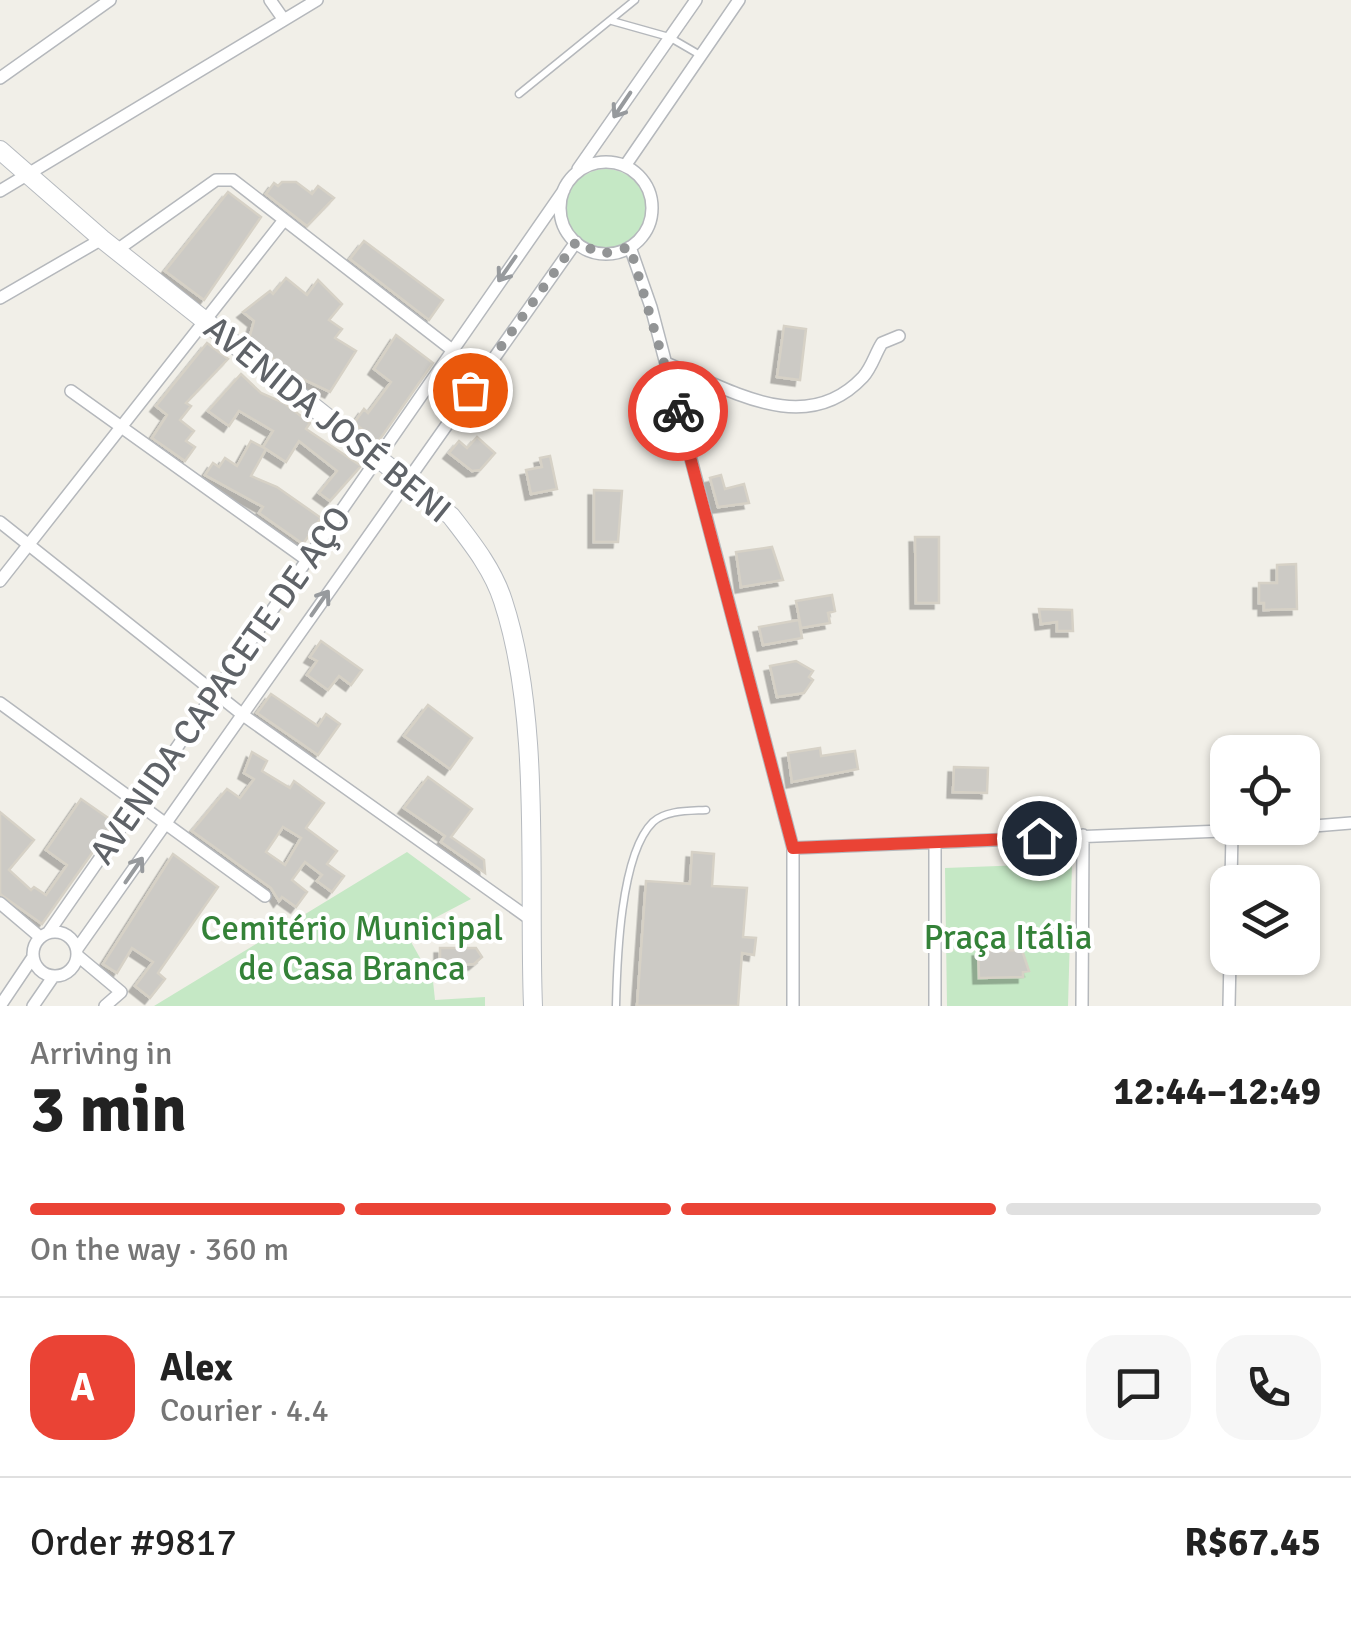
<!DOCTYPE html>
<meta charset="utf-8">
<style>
:root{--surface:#fff;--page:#f6f6f6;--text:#222;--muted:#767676;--line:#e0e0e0;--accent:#ea4335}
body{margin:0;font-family:Signika,sans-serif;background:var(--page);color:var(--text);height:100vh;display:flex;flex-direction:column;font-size:38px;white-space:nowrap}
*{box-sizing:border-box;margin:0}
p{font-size:32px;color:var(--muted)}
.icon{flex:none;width:55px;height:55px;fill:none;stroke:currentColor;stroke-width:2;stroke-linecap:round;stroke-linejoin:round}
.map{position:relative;height:1006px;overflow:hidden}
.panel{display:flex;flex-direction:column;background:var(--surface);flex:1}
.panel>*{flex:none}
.controls{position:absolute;left:1210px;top:735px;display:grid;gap:20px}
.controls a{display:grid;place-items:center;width:110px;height:110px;border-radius:20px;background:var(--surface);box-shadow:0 2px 8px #0004;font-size:50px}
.pin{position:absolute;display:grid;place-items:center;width:85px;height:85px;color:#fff;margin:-42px;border:5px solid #fff;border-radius:50%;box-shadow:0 2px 10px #0007}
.courier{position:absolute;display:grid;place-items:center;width:100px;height:100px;margin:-50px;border:8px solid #ea4335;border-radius:50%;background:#fff;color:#222;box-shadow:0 2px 12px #0007}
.overview em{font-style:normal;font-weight:700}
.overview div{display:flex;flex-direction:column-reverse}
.overview{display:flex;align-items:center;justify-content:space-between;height:170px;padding:0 30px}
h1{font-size:65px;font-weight:700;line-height:75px}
.bar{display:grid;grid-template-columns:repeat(4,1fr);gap:15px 10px;align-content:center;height:120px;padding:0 30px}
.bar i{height:12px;border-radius:8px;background:var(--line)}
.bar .current{background:var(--accent)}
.bar p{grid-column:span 4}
.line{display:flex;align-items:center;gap:25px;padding:0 30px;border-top:2px solid var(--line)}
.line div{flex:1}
.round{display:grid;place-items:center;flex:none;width:105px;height:105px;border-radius:30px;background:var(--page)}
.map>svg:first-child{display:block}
.green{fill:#c5e8c5}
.building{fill:#cccac5;stroke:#d6d1c6;stroke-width:2.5;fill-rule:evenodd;filter:url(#shadow)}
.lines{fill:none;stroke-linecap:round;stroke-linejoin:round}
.lane-casing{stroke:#b5b8bc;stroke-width:9}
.street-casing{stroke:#b5b8bc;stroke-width:14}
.secondary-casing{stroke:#b6babf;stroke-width:20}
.lane{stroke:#fff;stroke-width:6}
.street{stroke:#fff;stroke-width:11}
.secondary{stroke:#fff;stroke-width:18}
.oneway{stroke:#979a9d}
.done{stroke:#929495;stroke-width:10;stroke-dasharray:0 18}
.route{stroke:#ea4335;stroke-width:12}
.labels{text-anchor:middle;stroke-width:8;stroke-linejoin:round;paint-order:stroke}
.street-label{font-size:35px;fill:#5f6368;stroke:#fff}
.park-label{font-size:35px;fill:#348238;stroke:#fff}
</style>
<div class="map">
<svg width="1351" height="1006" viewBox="0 0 1351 1006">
<defs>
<filter id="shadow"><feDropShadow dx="-5.5" dy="5.5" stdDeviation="0" flood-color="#0004"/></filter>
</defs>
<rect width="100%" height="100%" fill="#f1efe8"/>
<path class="green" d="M566 209a40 40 0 1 1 80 0a40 40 0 1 1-80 0Z
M407,852L471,899L406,933L433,981L435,1000L485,997V1006H154Z
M1072,863L1068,1006H947L945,868Z"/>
<path class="building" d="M282,182H296L312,194L318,186L334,198L307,226L266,194L274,183L278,186Z
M228,192L261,217L204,300L165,271Z
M364,241L443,300L429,320L350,259Z
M286,278L307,295L318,280L342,304L329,320L342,329L335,338L356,351L330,392L292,374L249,339L254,321L243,312L270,291L273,294Z
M784,326L806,329L800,380L777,377Z
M396,335L433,363L378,442L354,423L364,409L368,413L391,382L374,369Z
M207,343L228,359L186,403L191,406L180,420L194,431L186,441L195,447L185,461L152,438L167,415L156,406Z
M241,374L261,393L284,403L310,423L306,429L361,466L330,501L319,493L337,471L299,441L286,462L263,447L273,431L239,411L229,426L208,411Z
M477,437L495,453L480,470L472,471L449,453L459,441L467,448Z
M251,441L266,449L251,476L277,487L321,518L303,544L259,513L263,507L205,475L213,463L219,467L225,458L237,466Z
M550,456L557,489L531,494L526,470L542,467L540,458Z
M721,475L725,489L744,484L749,503L718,507L710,478Z
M594,490L622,491L618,542H594Z
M915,537H939V603H916Z
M772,547L783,580L741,587L736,552Z
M1296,564L1297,609L1264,610V603H1259V583H1277V565Z
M832,595L835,611L828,613L830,623L801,628L796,601Z
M1039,609L1072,610L1073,631H1057V622L1041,624Z
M799,620L802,638L763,645L759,627Z
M321,641L362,670L351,685L339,676L328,690L307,675L317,661L310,657Z
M796,661L813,671L809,677L813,680L804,693L777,697L770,666Z
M271,694L318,726L326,714L340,724L318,755L257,713Z
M428,705L472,738L450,769L404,736Z
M820,748L821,756L855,751L858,769L792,782L788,753Z
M252,752L267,761L262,771L290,788L294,781L324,803L306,828L337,851L327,864L344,876L332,892L317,881L322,875L305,862L292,880L307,892L296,907L282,897L279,901L271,888L192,831L227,789L240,798L254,779L244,773ZM283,827L301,838L285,865L266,852Z
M954,767L988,768L987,793L953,792Z
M428,777L472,809L451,837L484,860L485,873L441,842L445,836L404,808Z
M81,799L114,822L42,924L0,894V812L34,840L9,870L31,890L34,887L46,895L67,865L46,850Z
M692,852L714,854L712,886L747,888L743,937L756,938L754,955L742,953L738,1006H637L646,881L690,884Z
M173,854L218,887L158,973L165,979L150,998L135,986L153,962L132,948L117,973L103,964Z
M440,948H476L482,957L474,964L440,966Z
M1022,950L1029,971L1023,972V977L979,978L978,951Z"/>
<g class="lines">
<g class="lane-casing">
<path id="lane" d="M612,21L669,37L700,55
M519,94L635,0
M616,1006C617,962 620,854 653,822C666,810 689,811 706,810"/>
</g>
<g class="street-casing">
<path id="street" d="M270,0L284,20
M0,78L110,0
M560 208a46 46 0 1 1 92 0a46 46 0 1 1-92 0Z
M625,166L739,0
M578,169L696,0
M0,191L317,0
M630,247L651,307L793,848V1006
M117,250L216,180H233L451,349
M0,298L102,239
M666,363C729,389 805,439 863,377C872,367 875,354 882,343L899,336
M71,391L307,560
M0,522L243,715L530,919
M0,581L284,220
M0,703L265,896
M1302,827L1351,823
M793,848L1298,828
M1231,882L1232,833
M0,903L40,937
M33 954a22 22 0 1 1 44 0a22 22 0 1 1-44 0Z
M48,933L564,190
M77,949L576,242
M78,956L121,992L105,1006
M0,1006L33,957
M33,1006L53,977
M935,1006V843
M1082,1006L1083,835
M1229,1006L1230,958"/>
</g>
<g class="secondary-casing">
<path id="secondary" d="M0,150L102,239L451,516C471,542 493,569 503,601C542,719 528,880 533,1006"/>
</g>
<use href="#lane" class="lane"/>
<use href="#street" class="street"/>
<use href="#secondary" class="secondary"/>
</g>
<defs><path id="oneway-shaft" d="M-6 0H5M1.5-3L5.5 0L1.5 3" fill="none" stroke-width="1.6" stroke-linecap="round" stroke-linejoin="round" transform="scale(2.5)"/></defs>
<g class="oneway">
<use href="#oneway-shaft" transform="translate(622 105) rotate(124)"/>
<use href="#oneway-shaft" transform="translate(507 269) rotate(125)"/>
<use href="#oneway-shaft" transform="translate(320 603) rotate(-55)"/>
<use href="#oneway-shaft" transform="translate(134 870) rotate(-55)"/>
</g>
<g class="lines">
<path class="done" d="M470,390L576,242L602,254L630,247L678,411"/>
<path class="route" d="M678,411L793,848L1039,838"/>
</g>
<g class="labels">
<g class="street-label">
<text transform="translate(328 419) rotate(39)" y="12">AVENIDA JOSÉ BENI</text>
<text transform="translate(220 685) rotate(-55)" y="12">AVENIDA CAPACETE DE AÇO</text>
</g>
<g class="park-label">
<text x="352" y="940">Cemitério Municipal<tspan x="352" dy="40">de Casa Branca</tspan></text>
<text x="1008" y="949">Praça Itália</text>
</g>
</g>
</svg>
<div class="controls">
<a><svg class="icon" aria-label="locate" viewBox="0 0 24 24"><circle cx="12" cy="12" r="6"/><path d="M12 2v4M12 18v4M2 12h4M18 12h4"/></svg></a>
<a><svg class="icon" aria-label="layers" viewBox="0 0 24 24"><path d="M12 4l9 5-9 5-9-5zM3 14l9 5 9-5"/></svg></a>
</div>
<div class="pin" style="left:470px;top:390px;background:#ea580c"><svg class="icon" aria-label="bag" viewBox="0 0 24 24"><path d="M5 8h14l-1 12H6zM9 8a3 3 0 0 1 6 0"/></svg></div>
<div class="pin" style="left:1039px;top:838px;background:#1f2937"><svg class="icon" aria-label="home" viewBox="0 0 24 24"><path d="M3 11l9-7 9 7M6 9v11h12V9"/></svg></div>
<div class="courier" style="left:678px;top:411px"><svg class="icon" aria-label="bike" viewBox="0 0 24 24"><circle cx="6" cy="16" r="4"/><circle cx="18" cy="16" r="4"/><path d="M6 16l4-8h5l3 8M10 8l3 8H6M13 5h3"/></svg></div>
</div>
<section class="panel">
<div class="overview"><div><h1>3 min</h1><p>Arriving in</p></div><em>12:44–12:49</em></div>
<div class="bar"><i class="current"></i><i class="current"></i><i class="current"></i><i></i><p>On the way · 360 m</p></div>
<div class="line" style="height:180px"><b class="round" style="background:var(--accent);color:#fff">A</b><div><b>Alex</b><p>Courier · 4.4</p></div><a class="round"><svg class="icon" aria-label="chat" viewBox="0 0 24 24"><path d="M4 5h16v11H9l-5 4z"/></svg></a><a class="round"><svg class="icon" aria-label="phone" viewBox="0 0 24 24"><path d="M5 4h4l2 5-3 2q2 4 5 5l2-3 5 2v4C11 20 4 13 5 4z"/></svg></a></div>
<div class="line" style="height:130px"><div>Order #9817</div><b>R$67.45</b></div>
</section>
